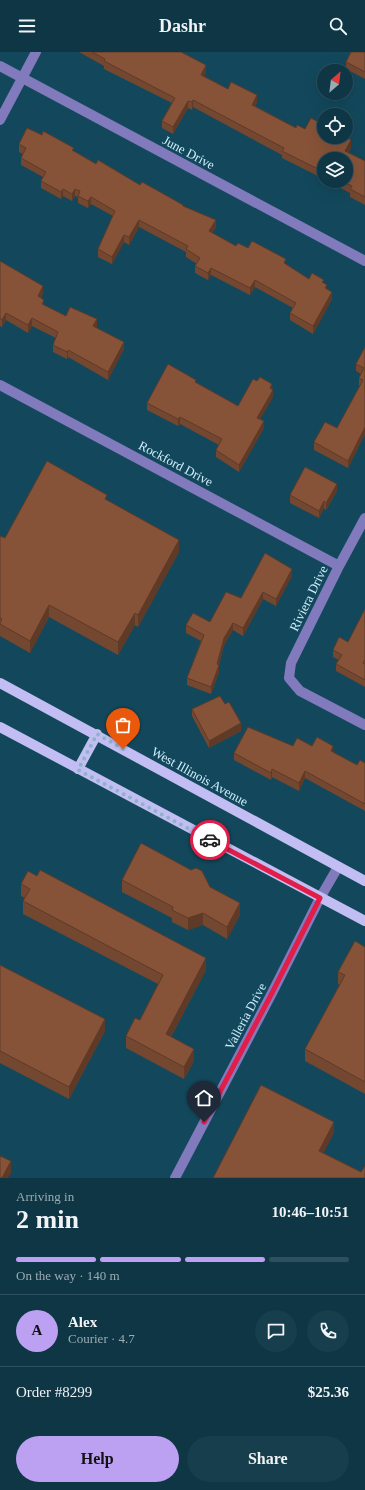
<!DOCTYPE html>
<meta charset="utf-8">
<style>
:root{--surface:#0e3645;--page:#173e4c;--text:#f1f3f6;--muted:#9babb3;--line:#2e505e;--accent:#bca0f2}
body{margin:0;font-family:Georgia,serif;background:var(--page);color:var(--text);height:100vh;display:flex;flex-direction:column;font-size:15px;white-space:nowrap}
*{box-sizing:border-box;margin:0}
p{font-size:13px;color:var(--muted)}
.icon{flex:none;width:22px;height:22px;fill:none;stroke:currentColor;stroke-width:2;stroke-linecap:round;stroke-linejoin:round}
.map{position:relative;height:1126px;overflow:hidden}
.sheet{display:flex;flex-direction:column;background:var(--surface);flex:1}
.sheet>*{flex:none}
.needle{width:26px;rotate:28deg}
.buttons{position:absolute;left:317px;top:12px;display:grid;gap:8px}
.buttons a{display:grid;place-items:center;width:36px;height:36px;border-radius:50%;background:var(--surface);box-shadow:0 4px 16px #0002,0 0 0 1px var(--line);font-size:20px}
.pin{position:absolute;display:grid;place-items:center;width:34px;height:34px;color:#fff;margin:-41px -17px;border-radius:50% 50% 50% 0;rotate:-45deg;box-shadow:0 0 4px #0007}
.pin .icon{rotate:45deg}
.courier{position:absolute;display:grid;place-items:center;width:40px;height:40px;margin:-20px;border:3px solid #e11d48;border-radius:50%;background:#fff;color:#222;box-shadow:0 1px 5px #0007}
.summary em{font-style:normal;font-weight:800}
.summary div{display:flex;flex-direction:column-reverse}
.summary{display:flex;align-items:center;justify-content:space-between;height:68px;padding:0 16px}
h1{font-size:26px;font-weight:800;line-height:30px}
.bar{display:grid;grid-template-columns:repeat(4,1fr);gap:6px 4px;align-content:center;height:48px;padding:0 16px}
.bar i{height:5px;border-radius:3px;background:var(--line)}
.bar .selected{background:var(--accent)}
.bar p{grid-column:span 4}
.line{display:flex;align-items:center;gap:10px;padding:0 16px;border-top:1px solid var(--line)}
.line div{flex:1}
.round{display:grid;place-items:center;flex:none;width:42px;height:42px;border-radius:21px;background:var(--page)}
.action{display:flex;gap:8px;margin-top:auto;padding:8px 16px}
.action a{flex:1;height:46px;border-radius:24px;background:var(--accent);color:#111;font-size:16px;font-weight:800;line-height:46px;text-align:center}
.action a+a{background:var(--page);color:var(--text)}
header{display:flex;justify-content:space-between;align-items:center;height:52px;padding:0 16px;background:var(--surface);font-size:18px;font-weight:800}
.map>svg:first-child{display:block}
.lines{fill:none;stroke-linecap:round;stroke-linejoin:round}
.minor{stroke:#817abc;stroke-width:10}
.major{stroke:#c2bef4;stroke-width:10}
.wall{fill:#744730}
.shaded-wall{fill:#5e3a27}
.building{fill:#875338;stroke:#5e3a27}
.done{stroke:#8cb4c5;stroke-width:4;stroke-dasharray:0 7.2}
.route{stroke:#e11d48;stroke-width:5}
.labels{text-anchor:middle;stroke-width:3;stroke-linejoin:round;paint-order:stroke}
.street-label{font-size:13px;fill:#cdeefd;stroke:#13485c}
</style>
<header><svg class="icon" aria-label="menu" viewBox="0 0 24 24"><path d="M4 6h16M4 12h16M4 18h16"/></svg>Dashr<svg class="icon" aria-label="search" viewBox="0 0 24 24"><circle cx="10" cy="10" r="6"/><path d="M15 15l6 6"/></svg></header>
<div class="map">
<svg width="365" height="1126" viewBox="0 0 365 1126">
<rect width="100%" height="100%" fill="#13485c"/>
<g class="lines">
<path class="minor" d="M0,14L365,209
M0,68L36,0
M0,333L339,514
M365,466L339,514L291,611L289,626L300,639L365,673
M175,1126L272,941L320,846L338,815"/>
<path class="major" d="M0,631L365,829
M0,675L365,869
M78,717L97,682"/>
</g>
<path class="wall" d="M79,0H181L206,21L204,24L228,37L257,50L255,54L296,76L305,77L351,96L348,101L365,109V153L350,145V141L327,129H346L324,107V127L282,106V103L193,55L192,58L188,56L173,82L162,76V69L172,51L104,17V14Z
M365,0V27L346,17V10Z
M19,92L74,99L96,112L140,133L183,155L216,175L212,181L236,194L248,196L286,212L309,227L324,231L332,247L313,282L290,268V261L293,256L255,235L250,243L211,223L208,228L195,221V214L197,212L186,205V200L139,175L129,193L124,190L112,212L98,205V197L113,164L91,152L88,156L78,151V145L75,144L72,149L63,144L61,147L41,136V129L43,125L21,113V106L23,102L19,100Z
M0,209L43,241L41,246L44,253L66,264L97,274L96,275L124,297L108,328L68,305L67,307L53,300V293L56,286L32,274L28,281L6,268L2,275L0,274Z
M365,295V382L348,416L314,398V390L337,376L360,334H359V326L361,322L356,319V312Z
M196,331L238,354L272,337L273,345L260,367L264,376L239,420L216,405V398L219,393L180,372L178,374L147,358V351Z
M337,439L326,458L324,456L319,466L290,451V443Z
M107,449L179,500L138,575L135,573L118,603L49,565L30,601L0,584V484L5,486Z
M292,524L276,554L263,547L243,584L233,578L224,593L219,613V620L211,642L187,633V626L201,589L186,581V573L210,570L241,546Z
M365,557V635L336,619V612L339,608L333,605V598L348,590Z
M192,657L241,679L209,696L192,664Z
M293,694H312L333,700L357,713L365,711V759L305,726L299,739L272,725L271,728L234,708V701Z
M122,828L210,835L240,863L227,887L203,873L188,878L172,870V866L122,840Z
M21,832L206,918L171,985L194,1009L184,1027L126,996V984L140,968L158,932L23,862V849L25,846L21,844Z
M365,895V1042L305,1009V997L340,933L338,932V920Z
M0,913L105,979L69,1047L0,1011Z"/>
<path class="shaded-wall" d="M206,13V21L201,30V23Z
M257,43V50L252,60V53Z
M193,48V55L192,58V50Z
M188,49V56L173,82V75Z
M351,88V96L345,106V99Z
M63,137V144L61,147V140Z
M75,137V144L72,149V142Z
M91,145V152L88,156V149Z
M139,168V175L129,193V185Z
M216,168V175L209,187V179Z
M124,183V190L112,212V205Z
M211,216V223L208,228V221Z
M255,228V235L250,243V236Z
M43,234V241L38,251V244Z
M332,240V247L313,282V274Z
M6,261V268L2,275V268Z
M32,266V274L28,281V273Z
M97,267V274L93,281V274Z
M124,290V297L108,328V320Z
M68,298V305L67,307V300Z
M272,332L273,345L257,373V366Z
M180,365V372L178,374V367Z
M264,369V376L239,420V413Z
M365,375V382L348,416V409Z
M337,432V439L326,458V451Z
M324,449V456L319,466V459Z
M179,488V500L138,575V563Z
M292,517V524L276,554V547Z
M263,540V547L243,584V576Z
M49,553V565L30,601V589Z
M135,561V573L118,603V590Z
M233,571V578L224,593L217,619V612L224,586Z
M219,613V620L211,642V635Z
M241,671V679L209,696V689Z
M333,694V701L331,699Z
M272,717V725L271,728V721Z
M305,719V726L299,739V731Z
M240,851V863L227,887V875Z
M203,861V873L188,878V866Z
M206,906V918L166,994V982Z
M105,967V979L69,1047V1035Z
M194,997V1009L184,1027V1015Z
M334,1070V1081L319,1110V1099Z
M11,1109V1121L8,1126H2Z"/>
<path class="building" d="M92,0H181L206,13L201,23L228,37L231,30L257,43L252,53L296,76L297,73L305,77L311,66L324,73V85H346L351,88L345,99L365,109V145L350,137L352,134L341,129H346V107H324V120L282,99L284,96L193,48L192,50L188,49L173,75L162,69L175,46L104,9L105,7Z
M351,0H365V20L346,10Z
M27,76L42,83L43,79L74,96L72,98L96,112L98,108L140,133L142,130L169,145L183,153V154L216,168L209,179L236,194L238,191L248,196L252,189L286,207L284,211L309,227L312,221L324,228L322,230L327,233L325,236L332,240L313,274L290,261L296,251L255,228L250,236L211,216L208,221L195,214L200,206L186,197L188,194L139,168L129,185L124,183L112,205L98,197L115,159L91,145L88,149L78,144L80,139L75,137L72,142L63,137L61,140L41,129L46,120L21,106L26,96L19,92Z
M0,209L43,234L38,244L44,248L42,252L66,264L70,255L97,267L93,274L124,290L108,320L68,298L67,300L53,293L58,280L32,266L28,273L6,261L2,268L0,266Z
M365,295V375L348,409L314,390L325,370L337,376L363,328L359,326L364,316L356,312Z
M168,312L196,328L195,330L238,354L253,327L257,329L260,325L272,332L270,336L273,338L257,366L264,369L239,413L216,398L222,387L180,365L178,367L147,351Z
M47,409L107,443L105,447L179,488L138,563L135,561L118,590L49,553L30,589L0,572V571L2,567L0,566V484L5,486Z
M305,415L337,432L326,451L324,449L319,459L290,443Z
M265,501L292,517L276,547L263,540L243,576L233,571L224,586L217,612L219,613L211,635L187,626L204,583L186,573L193,561L210,570L226,540L241,546Z
M365,557V608L363,611L365,612V628L336,612L342,603L333,598L339,585L348,590Z
M220,644L225,652L229,650L241,671L209,689L192,657Z
M248,675L293,694L297,686L312,694L317,685L333,694L331,699L357,713L360,708L365,711V752L305,719L299,731L272,717L271,721L234,701Z
M141,791L191,818L196,816L202,819L210,835L240,851L227,875L203,861L188,866L172,858L173,855L122,828Z
M40,818L206,906L166,982L194,997L184,1015L126,984L135,966L140,968L163,923L23,849L30,837L21,832L28,819L37,824Z
M355,889L365,895V1030L305,997L345,923L338,920Z
M0,913L105,967L69,1035L0,999Z
M261,1033L334,1070L319,1099L361,1120L365,1114V1126H213Z
M0,1104L11,1109L2,1126H0Z"/>
<g class="lines">
<path class="done" d="M123,697L97,682L78,718L210,788"/>
<path class="route" d="M204,1070L272,941L320,846L210,788"/>
</g>
<g class="labels">
<g class="street-label">
<text transform="translate(189 100) rotate(28)" y="5">June Drive</text>
<text transform="translate(176 411) rotate(28)" y="5">Rockford Drive</text>
<text transform="translate(308 546) rotate(-64)" y="5">Riviera Drive</text>
<text transform="translate(200 724) rotate(29)" y="5">West Illinois Avenue</text>
<text transform="translate(245 964) rotate(-62)" y="5">Valleria Drive</text>
</g>
</g>
</svg>
<div class="buttons">
<a><svg class="needle" viewBox="-14 -14 28 28"><path d="M0-13l5 13h-10z" fill="#e53935"/><path d="M0 13l5-13h-10z" fill="#9babb3"/></svg></a>
<a><svg class="icon" aria-label="locate" viewBox="0 0 24 24"><circle cx="12" cy="12" r="6"/><path d="M12 2v4M12 18v4M2 12h4M18 12h4"/></svg></a>
<a><svg class="icon" aria-label="layers" viewBox="0 0 24 24"><path d="M12 4l9 5-9 5-9-5zM3 14l9 5 9-5"/></svg></a>
</div>
<div class="pin" style="left:123px;top:697px;background:#ea580c"><svg class="icon" aria-label="bag" viewBox="0 0 24 24"><path d="M5 8h14l-1 12H6zM9 8a3 3 0 0 1 6 0"/></svg></div>
<div class="pin" style="left:204px;top:1070px;background:#1f2937"><svg class="icon" aria-label="home" viewBox="0 0 24 24"><path d="M3 11l9-7 9 7M6 9v11h12V9"/></svg></div>
<div class="courier" style="left:210px;top:788px"><svg class="icon" aria-label="car" viewBox="0 0 24 24"><path d="M5 17H2v-5l4-1 3-4h7l3 4 3 1v5h-3M9 17h6M6 11h13"/><circle cx="7" cy="17" r="2"/><circle cx="17" cy="17" r="2"/></svg></div>
</div>
<section class="sheet">
<div class="summary"><div><h1>2 min</h1><p>Arriving in</p></div><em>10:46–10:51</em></div>
<div class="bar"><i class="selected"></i><i class="selected"></i><i class="selected"></i><i></i><p>On the way · 140 m</p></div>
<div class="line" style="height:72px"><b class="round" style="background:var(--accent);color:#111">A</b><div><b>Alex</b><p>Courier · 4.7</p></div><a class="round"><svg class="icon" aria-label="chat" viewBox="0 0 24 24"><path d="M4 5h16v11H9l-5 4z"/></svg></a><a class="round"><svg class="icon" aria-label="phone" viewBox="0 0 24 24"><path d="M5 4h4l2 5-3 2q2 4 5 5l2-3 5 2v4C11 20 4 13 5 4z"/></svg></a></div>
<div class="line" style="height:52px"><div>Order #8299</div><b>$25.36</b></div>
<div class="action"><a>Help</a><a>Share</a></div>
</section>
